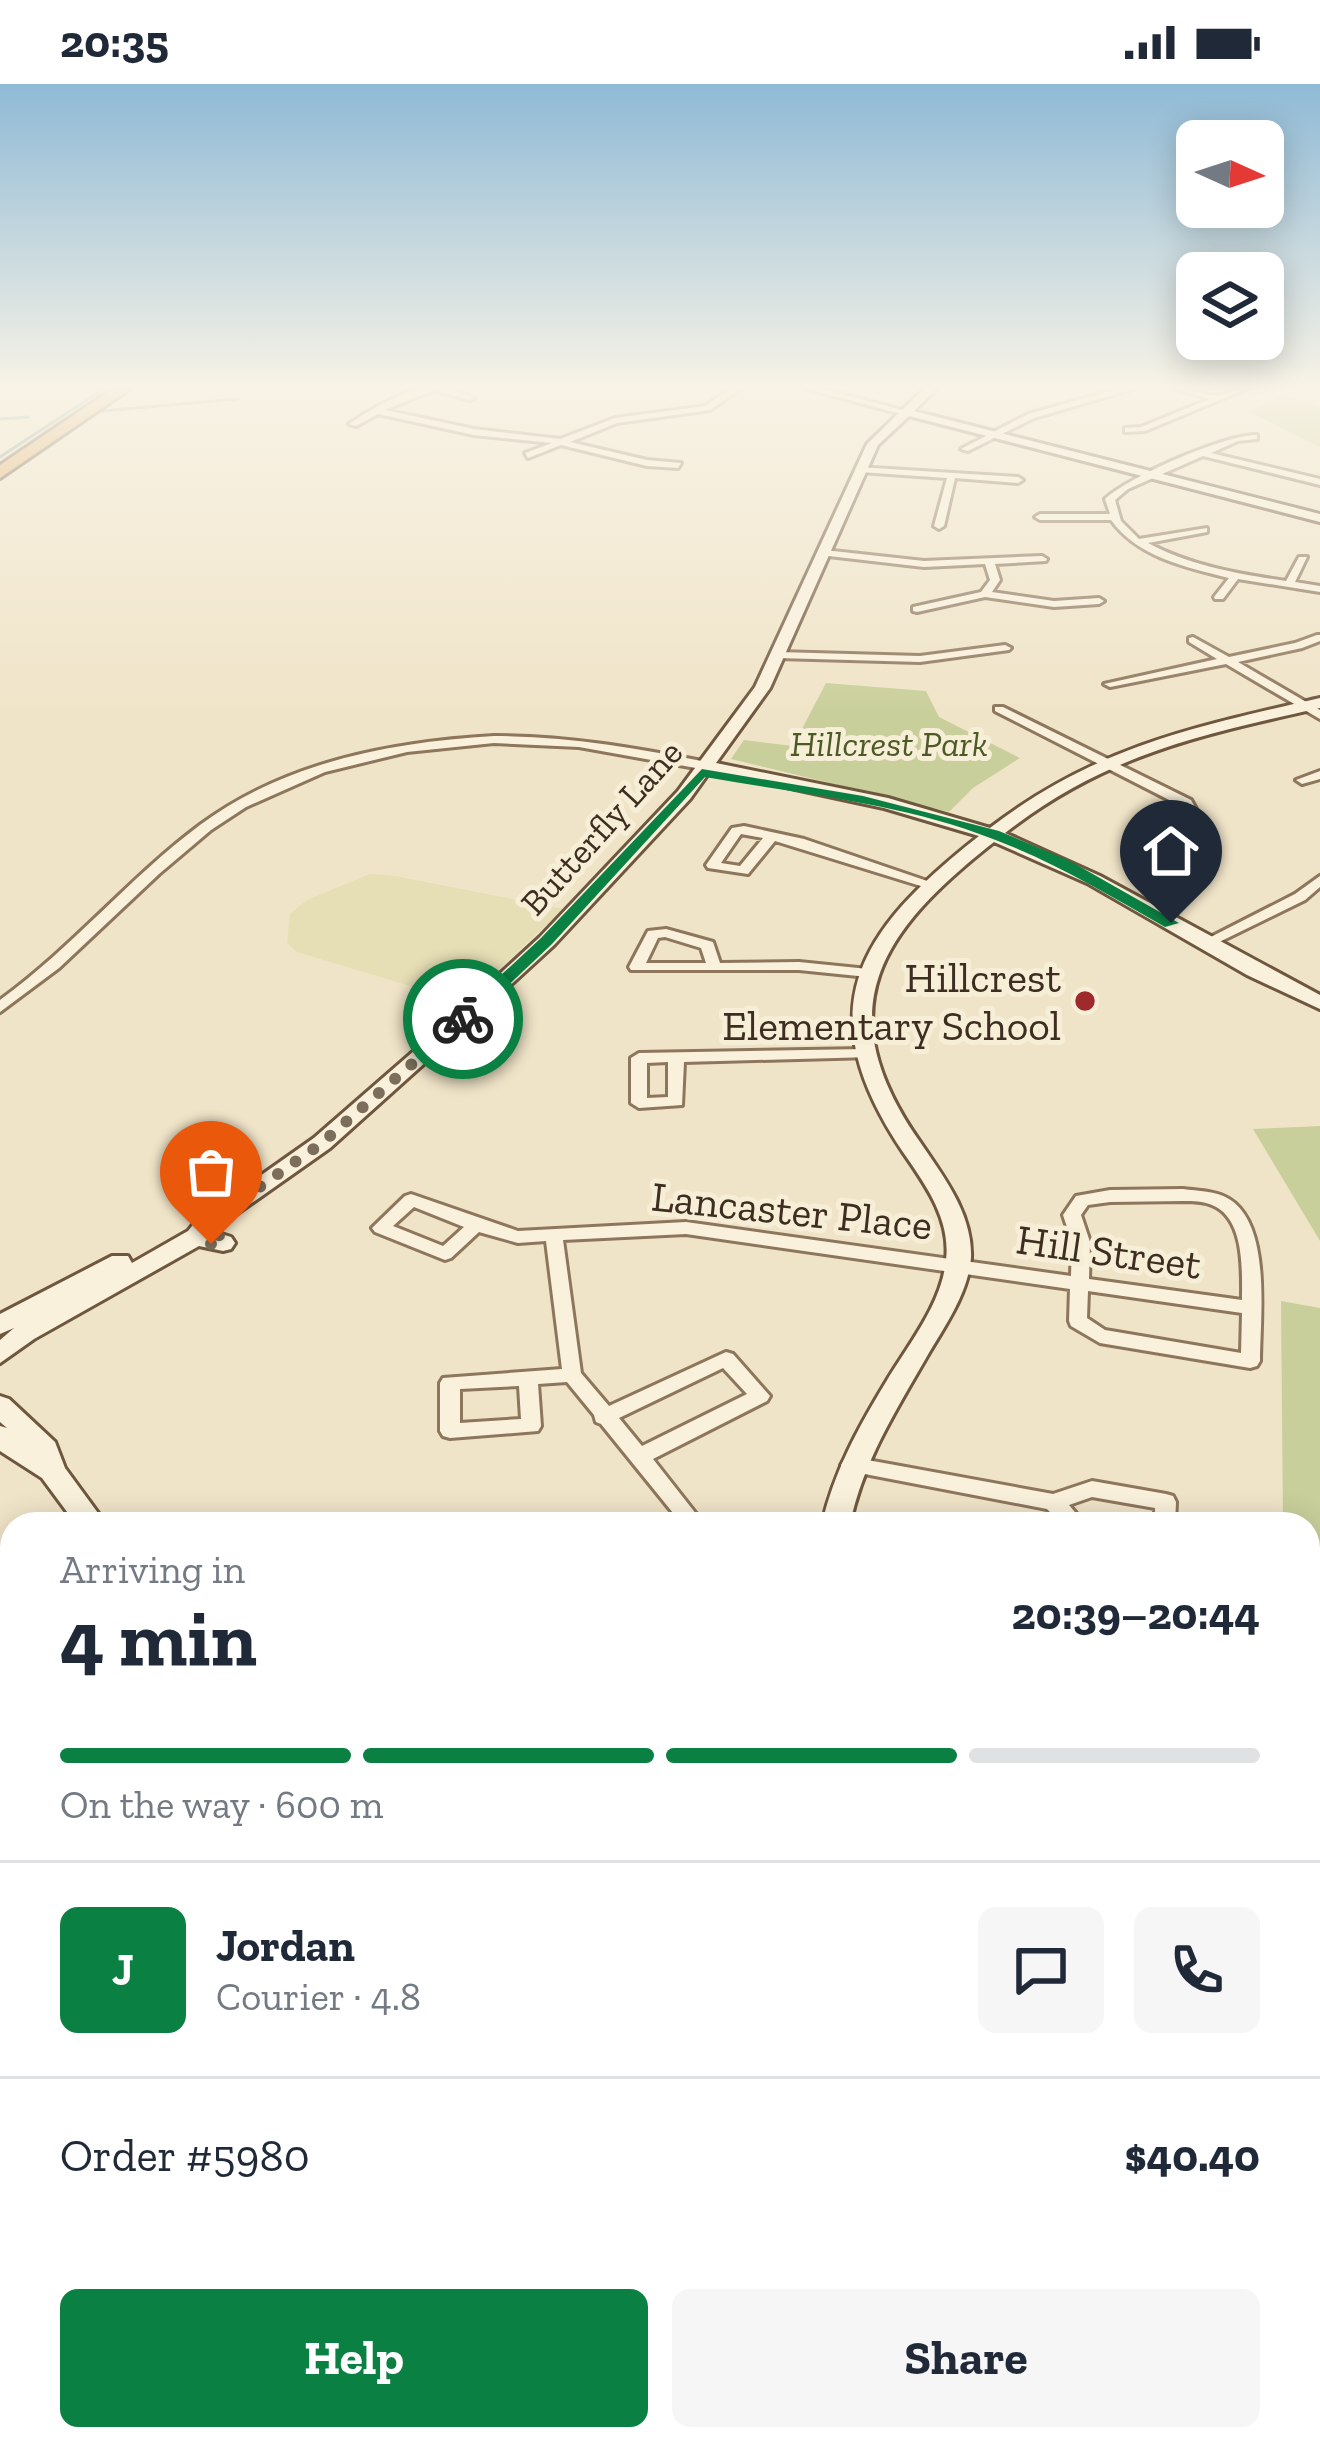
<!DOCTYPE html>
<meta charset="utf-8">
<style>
:root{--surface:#fff;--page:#f6f6f7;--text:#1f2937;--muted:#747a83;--line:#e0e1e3;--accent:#0b8043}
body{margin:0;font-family:"Zilla Slab",serif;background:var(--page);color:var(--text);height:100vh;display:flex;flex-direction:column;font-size:45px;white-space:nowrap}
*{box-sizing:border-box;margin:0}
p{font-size:39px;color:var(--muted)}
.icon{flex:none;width:66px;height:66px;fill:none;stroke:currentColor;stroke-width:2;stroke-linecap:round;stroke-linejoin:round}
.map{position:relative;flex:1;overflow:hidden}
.details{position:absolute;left:0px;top:1428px;width:1320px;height:939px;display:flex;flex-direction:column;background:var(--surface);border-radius:36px 36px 0 0;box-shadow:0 6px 30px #0003}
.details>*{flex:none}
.needle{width:78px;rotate:93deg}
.controls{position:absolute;left:1176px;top:36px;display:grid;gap:24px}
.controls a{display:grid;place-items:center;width:108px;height:108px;border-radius:18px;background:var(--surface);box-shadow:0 6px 30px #0003;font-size:60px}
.pin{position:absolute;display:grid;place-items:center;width:102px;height:102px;color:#fff;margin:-123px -51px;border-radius:50% 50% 50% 0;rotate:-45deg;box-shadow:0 0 12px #0007}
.pin .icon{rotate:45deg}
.courier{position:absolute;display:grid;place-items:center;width:120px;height:120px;margin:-60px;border:9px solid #0b8043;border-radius:50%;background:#fff;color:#222;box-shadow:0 3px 15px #0007}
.overview em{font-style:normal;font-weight:800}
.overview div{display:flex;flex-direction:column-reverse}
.overview{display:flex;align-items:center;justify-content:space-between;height:204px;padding:0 60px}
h1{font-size:78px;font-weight:800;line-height:90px}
.bar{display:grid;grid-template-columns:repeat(4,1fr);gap:18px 12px;align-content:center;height:144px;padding:0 60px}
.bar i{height:15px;border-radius:9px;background:var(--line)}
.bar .current{background:var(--accent)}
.bar p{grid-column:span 4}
.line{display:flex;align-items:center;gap:30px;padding:0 60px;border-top:3px solid var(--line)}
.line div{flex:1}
.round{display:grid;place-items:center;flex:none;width:126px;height:126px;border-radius:18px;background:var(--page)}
.cta{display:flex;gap:24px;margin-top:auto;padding:24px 60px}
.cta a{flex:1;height:138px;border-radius:18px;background:var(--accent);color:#fff;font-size:48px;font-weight:800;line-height:138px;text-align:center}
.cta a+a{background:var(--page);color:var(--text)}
.status{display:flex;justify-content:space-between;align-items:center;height:84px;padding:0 60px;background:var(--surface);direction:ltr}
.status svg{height:33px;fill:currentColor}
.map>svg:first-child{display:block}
.farmland{fill:#e6deb5}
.green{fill:#c9cf9b}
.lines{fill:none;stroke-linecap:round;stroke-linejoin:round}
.stream{stroke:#6f938a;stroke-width:3}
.street-casing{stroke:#8d765c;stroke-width:6}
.secondary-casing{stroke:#6f573f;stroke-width:6}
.highway-casing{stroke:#5b4430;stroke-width:6}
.street{fill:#faf1dc;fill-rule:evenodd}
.secondary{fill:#faf1dc;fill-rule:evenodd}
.highway{fill:#e0a458;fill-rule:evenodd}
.route{fill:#0b8043}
.done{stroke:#7c6e5b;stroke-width:12;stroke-dasharray:0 21.6}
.poi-dot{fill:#9e2a2b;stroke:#f7eed8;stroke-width:4.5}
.labels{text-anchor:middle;stroke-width:10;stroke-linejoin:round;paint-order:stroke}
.far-park-label{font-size:36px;font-style:italic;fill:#4d5a26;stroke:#f7eed8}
.far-street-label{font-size:36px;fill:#3d2e20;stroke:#f7eed8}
.poi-label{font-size:42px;fill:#3d2e20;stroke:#f7eed8;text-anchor:end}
.street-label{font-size:42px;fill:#3d2e20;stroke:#f7eed8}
</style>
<div class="status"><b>20:35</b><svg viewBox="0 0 49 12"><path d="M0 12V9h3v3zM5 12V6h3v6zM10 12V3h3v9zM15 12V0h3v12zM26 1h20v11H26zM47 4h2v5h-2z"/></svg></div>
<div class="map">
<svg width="1320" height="2365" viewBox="0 0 1320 2365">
<rect width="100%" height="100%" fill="#f0e4c8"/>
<path class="farmland" d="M370,790L395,792L563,825L464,918L297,868L287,859L290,830L307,816Z"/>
<path class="green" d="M1285,311L1320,323V363L1249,328Z
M826,599L926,607L939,633L1020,674L973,704L949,728L731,675L744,656L793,662Z
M1320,1042V1157L1253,1045Z
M1281,1217L1320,1224V1535L1308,1530V1440H1283Z"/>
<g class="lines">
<path class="stream" d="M101,327L238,315
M0,335L28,333
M0,373L102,306"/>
<g class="street-casing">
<path id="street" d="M448,300L442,303L474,314L470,316L434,306L385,326L474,345L560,355L615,334L705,322L738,300H748L710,326L617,339L570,358L647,376L681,379L678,384L647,382L561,361L528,374L525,369L552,359L474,351L378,330L356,342L349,340C376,322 414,300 448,300Z
M790,300H805L909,328L905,331Z
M1136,300H1150L1034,334L968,367L961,365L1028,330Z
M1160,300C1179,300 1203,313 1219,311C1233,309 1243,300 1258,300L1145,347L1125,348V344L1141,343L1210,315Z
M1257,351V355L1238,357L1211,369L1320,395V401L1203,372L1128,405L1115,416L1121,437L1139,455L1207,444V448L1148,459C1191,482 1238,490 1286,497L1299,473H1307L1295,498L1320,502V508L1238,495L1223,515H1215L1214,513L1229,494C1185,483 1138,473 1111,436H1040L1035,433L1040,430H1110L1105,415C1130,392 1224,351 1257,351Z
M857,383L1018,393L1023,396L1018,399L955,394L944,442L939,445L934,442L947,394L860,388Z
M824,466L924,477L1042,472L1047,475L1046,477L995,480L1000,496L992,508L1054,517L1099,514L1104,517L1099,520L1054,523L985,513L917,528L913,527V523L981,508L990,496L985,480L924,483L820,471L819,469Z
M1317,551H1320V557L1302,564L1238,578L1320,626V635L1226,580L1110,603L1104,600L1217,575L1189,558V554L1193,553L1229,573L1295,559Z
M1005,561L1011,564L1009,566L920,578L778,574L772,571L778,568L920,572Z
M995,623H1003L1191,716L1201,734L1198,750L1167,768H1157V762L1185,748L1189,734L1181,722L995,627Z
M494,652C567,652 636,664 707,678L713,682L707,686L579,663L494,659L407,668L325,688L246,723L211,746L159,790L59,884L0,928V916C72,864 129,794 200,741C285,678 391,658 494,652Z
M1320,687V695L1302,700L1296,696Z
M744,742L804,755L936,800L934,803H924L775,757L748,790L708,784L706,781L732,744ZM741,750L763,754L740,782L721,779Z
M1320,792V803L1305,816L1211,862H1201L1199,859L1295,810Z
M666,845L713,858L720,879L799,878L868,885L875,889L868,893L799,886H631L629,883L648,847ZM665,853L701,864L706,879H646L658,854Z
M866,965L874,970L872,973L684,978L682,1021L639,1024L631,1019V974L639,969ZM668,978V1013L647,1014V979Z
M1183,1105C1198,1107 1216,1107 1229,1115C1272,1141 1260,1235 1260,1277L1257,1282L1250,1284L1100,1259L1071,1242L1069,1237L1070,1205L686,1150L563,1156L581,1289L609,1322L726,1268L733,1270L770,1312L767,1317L653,1375L704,1440H682L601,1340L596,1338L594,1331L567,1298L538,1300L541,1342L538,1347L450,1354L443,1352L440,1347V1299L443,1294L562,1285L546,1157L518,1159L479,1148L451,1174L445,1176L375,1148L372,1144L405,1112L411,1110L518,1147L686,1138L1071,1192L1072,1158L1063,1131L1076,1112L1110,1106ZM1183,1117C1193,1117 1203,1117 1212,1121C1245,1134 1242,1187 1242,1216L1089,1195L1090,1158L1081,1131L1088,1121L1110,1118ZM414,1123L464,1143L443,1162L393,1142ZM1088,1207L1242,1229L1241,1269L1105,1246L1087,1234ZM723,1284L747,1310L642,1362L619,1334ZM519,1302L521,1335L460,1339V1305Z
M851,1373L1053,1410L1092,1397L1166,1410L1173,1412L1176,1418L1175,1440H1155V1424L1092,1413L1069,1421L1085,1440H1062L1047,1425L844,1386L841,1381L844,1376Z
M12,1878V1904L0,1908V1882Z
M12,2133V2161L0,2165V2137Z
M616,2355H654L649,2365H611Z
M881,2355H916L921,2365H886Z
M1143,2355H1178L1183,2365H1148Z"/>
</g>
<g class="secondary-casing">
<path id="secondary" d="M929,300H941L914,327L1320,430V438L909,332L878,361L770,604L716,679L888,714L990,744C1095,663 1194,643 1320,614V624C1199,651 1105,671 1005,749L1100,792L1320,911V925L1247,891L1087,799L994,758C881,847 826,924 920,1058C943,1092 973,1130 971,1174C968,1210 944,1243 926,1274C895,1328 863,1378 850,1440H822C834,1388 858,1344 886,1298C908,1261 942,1220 946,1176C951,1135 925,1100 903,1068C807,925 857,848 979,752L884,724L710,687L690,715L554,861L467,941L330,1064L212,1147L231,1153L235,1159L231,1165L223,1167L199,1162L34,1255L0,1279V1256L14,1244L0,1250V1230L112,1172H128L132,1179L188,1147L196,1137L314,1054L453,933L540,853L678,707L755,603L867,360Z
M0,1312L9,1315L55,1358L65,1384L106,1440H76L42,1394L0,1367V1342L7,1344L0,1338Z
M1308,1922L1320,1927V1964L1308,1959Z
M374,2355H416V2365H374Z"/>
</g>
<g class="highway-casing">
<path id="highway" d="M120,300H137L0,394V381Z"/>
</g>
<use href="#street" class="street"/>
<use href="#secondary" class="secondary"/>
<use href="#highway" class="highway"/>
</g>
<linearGradient id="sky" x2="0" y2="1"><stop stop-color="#8fbad6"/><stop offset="0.48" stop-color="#f8f3e6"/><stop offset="1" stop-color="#f8f3e6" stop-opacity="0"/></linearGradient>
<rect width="1320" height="631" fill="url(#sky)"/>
<path class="route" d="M702,685L863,712L999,747L1070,777L1179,839L1165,843C1109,811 1054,778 993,755C903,719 800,710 705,693L552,860L468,939H457V932L541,854Z"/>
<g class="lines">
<path class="done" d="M211,1160L223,1159L222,1153L204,1142L322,1059L463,935"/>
</g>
<circle class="poi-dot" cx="1085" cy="917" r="12"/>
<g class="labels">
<g class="far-park-label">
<text x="889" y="672">Hillcrest Park</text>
</g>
<g class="far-street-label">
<text transform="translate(601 743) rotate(-48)" y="13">Butterfly Lane</text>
</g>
<g class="poi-label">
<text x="1061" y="908">Hillcrest<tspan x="1061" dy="48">Elementary School</tspan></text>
</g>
<g class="street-label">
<text transform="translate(792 1126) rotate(6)" y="15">Lancaster Place</text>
<text transform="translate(1109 1167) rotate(8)" y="15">Hill Street</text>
</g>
</g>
</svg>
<div class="controls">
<a><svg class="needle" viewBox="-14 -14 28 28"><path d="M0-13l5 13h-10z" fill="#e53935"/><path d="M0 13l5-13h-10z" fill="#747a83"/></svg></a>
<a><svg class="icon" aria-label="layers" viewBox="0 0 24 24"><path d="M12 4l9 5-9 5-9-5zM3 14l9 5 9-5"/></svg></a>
</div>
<div class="pin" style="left:211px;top:1160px;background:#ea580c"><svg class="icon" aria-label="bag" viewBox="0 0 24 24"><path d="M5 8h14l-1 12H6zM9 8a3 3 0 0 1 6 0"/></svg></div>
<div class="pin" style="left:1171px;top:839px;background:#1f2937"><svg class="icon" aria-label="home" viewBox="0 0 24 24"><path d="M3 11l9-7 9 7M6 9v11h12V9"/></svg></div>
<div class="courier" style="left:463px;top:935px"><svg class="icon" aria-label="bike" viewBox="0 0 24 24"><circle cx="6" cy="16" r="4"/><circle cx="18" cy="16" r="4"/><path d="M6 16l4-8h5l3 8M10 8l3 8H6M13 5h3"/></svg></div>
<section class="details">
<div class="overview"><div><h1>4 min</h1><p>Arriving in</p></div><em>20:39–20:44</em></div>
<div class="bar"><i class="current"></i><i class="current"></i><i class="current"></i><i></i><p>On the way · 600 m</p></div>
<div class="line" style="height:216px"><b class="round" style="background:var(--accent);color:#fff">J</b><div><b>Jordan</b><p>Courier · 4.8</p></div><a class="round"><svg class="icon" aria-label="chat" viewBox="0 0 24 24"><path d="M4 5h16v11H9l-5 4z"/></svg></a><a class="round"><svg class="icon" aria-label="phone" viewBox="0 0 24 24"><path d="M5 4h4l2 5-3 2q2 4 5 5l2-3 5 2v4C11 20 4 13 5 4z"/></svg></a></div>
<div class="line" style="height:156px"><div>Order #5980</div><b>$40.40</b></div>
<div class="cta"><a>Help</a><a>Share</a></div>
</section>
</div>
